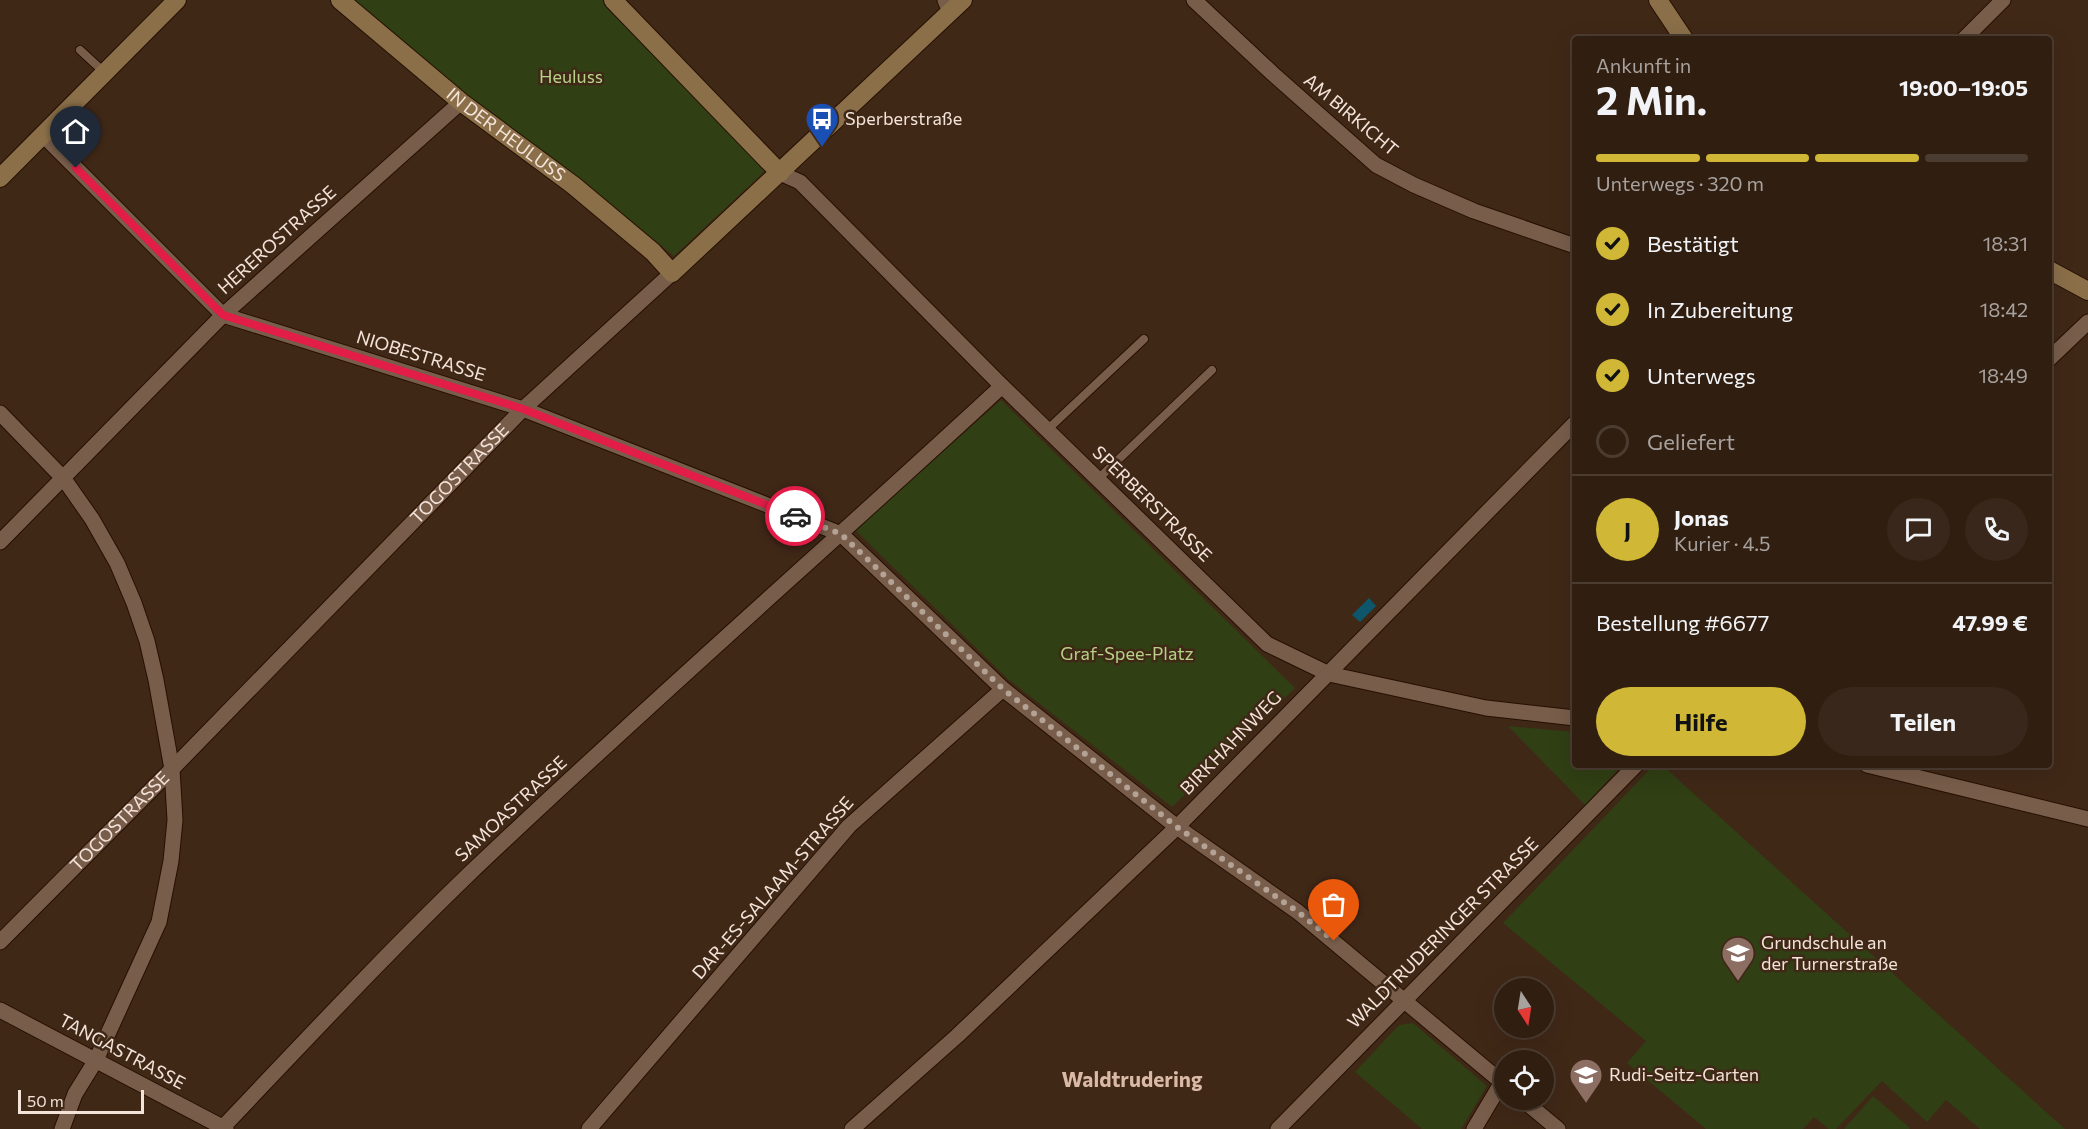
<!DOCTYPE html>
<html lang="de">
<meta charset="utf-8">
<style>
:root{--surface:#301e11;--page:#38271a;--text:#f1f3f6;--muted:#a8a29f;--line:#4b3c31;--accent:#d0b736}
body{margin:0;font-family:Commissioner,sans-serif;background:var(--page);color:var(--text);height:100vh;display:flex;flex-direction:column;font-size:22px;white-space:nowrap}
*{box-sizing:border-box;margin:0}
p{font-size:20px;color:var(--muted)}
.icon{flex:none;width:33px;height:33px;fill:none;stroke:currentColor;stroke-width:2;stroke-linecap:round;stroke-linejoin:round}
.map{position:relative;flex:1;overflow:hidden}
.drawer{position:absolute;left:1572px;top:36px;width:480px;height:732px;display:flex;flex-direction:column;background:var(--surface);border-radius:6px;box-shadow:0 6px 24px #0002,0 0 0 2px var(--line)}
.drawer>*{flex:none}
.needle{width:39px;rotate:168deg}
.buttons{position:absolute;left:1494px;top:978px;display:grid;gap:12px}
.buttons a{display:grid;place-items:center;width:60px;height:60px;border-radius:50%;background:var(--surface);box-shadow:0 6px 24px #0002,0 0 0 2px var(--line);font-size:30px}
.scale{position:absolute;left:18px;bottom:15px;width:126px;box-sizing:border-box;padding-left:6px;border:3px solid #f3e3d9;border-top:0;font-size:16px;line-height:21px;white-space:nowrap;color:#f3e3d9;-webkit-text-stroke:4px #402817;paint-order:stroke}
.pin{position:absolute;display:grid;place-items:center;width:51px;height:51px;color:#fff;margin:-62px -26px;border-radius:50% 50% 50% 0;rotate:-45deg;box-shadow:0 0 6px #0007}
.pin .icon{rotate:45deg}
.courier{position:absolute;display:grid;place-items:center;width:60px;height:60px;margin:-30px;border:4px solid #e11d48;border-radius:50%;background:#fff;color:#222;box-shadow:0 2px 8px #0007}
.overview em{font-style:normal;font-weight:700}
.overview div{display:flex;flex-direction:column-reverse}
.overview{display:flex;align-items:center;justify-content:space-between;height:102px;padding:0 24px}
h1{font-size:39px;font-weight:700;line-height:45px}
.bar{display:grid;grid-template-columns:repeat(4,1fr);gap:9px 6px;align-content:center;height:72px;padding:0 24px}
.bar i{height:8px;border-radius:4px;background:var(--line)}
.bar .on{background:var(--accent)}
.bar p{grid-column:span 4}
.line{display:flex;align-items:center;gap:15px;padding:0 24px;border-top:2px solid var(--line)}
.line div{flex:1}
.round{display:grid;place-items:center;flex:none;width:63px;height:63px;border-radius:32px;background:var(--page)}
ol{padding:0 24px;list-style:none}
li{display:flex;align-items:center;gap:18px;height:66px}
li p{margin-inline-start:auto}
li .icon{padding:6px;border-radius:50%;background:var(--accent);color:#111;stroke-width:4}
li:last-child{color:var(--muted)}
li i{width:33px;height:33px;border:3px solid var(--line);border-radius:50%}
.primary-button{display:flex;gap:12px;margin-top:auto;padding:12px 24px}
.primary-button a{flex:1;height:69px;border-radius:36px;background:var(--accent);color:#111;font-size:24px;font-weight:700;line-height:69px;text-align:center}
.primary-button a+a{background:var(--page);color:var(--text)}
.map>svg:first-child{display:block}
.green{fill:#303f14}
.water{fill:#0d566b}
.lines{fill:none;stroke-linecap:round;stroke-linejoin:round}
.lane-casing{stroke:#261002;stroke-width:10}
.street-casing{stroke:#261002;stroke-width:17}
.secondary-casing{stroke:#261002;stroke-width:20}
.lane{stroke:#785d4a;stroke-width:8}
.street{stroke:#785d4a;stroke-width:15}
.secondary{stroke:#8a6f49;stroke-width:18}
.done{stroke:#b4a295;stroke-width:6;stroke-dasharray:0 10.8}
.route{stroke:#e11d48;stroke-width:8}
.labels{text-anchor:middle;stroke-width:5;stroke-linejoin:round;paint-order:stroke}
.park-label{font-size:18px;fill:#b5d287;stroke:#402817}
.street-label{font-size:18px;fill:#f3e3d9;stroke:#402817}
.poi-label{font-size:18px;fill:#f3e3d9;stroke:#402817;text-anchor:start}
.quarter-label{font-size:21px;font-weight:bold;fill:#dabaa6;stroke:#402817}
</style>
<div class="map">
<svg width="2088" height="1129" viewBox="0 0 2088 1129">
<rect width="100%" height="100%" fill="#402817"/>
<path class="green" d="M349,0H602L765,171L674,256L562,165L460,92Z
M1001,400L1295,688L1172,807L1008,679L855,530Z
M1508,726L1575,732V765H1622L1585,805Z
M1654,765H1662L2065,1129H1980L1946,1100L1927,1122L1882,1081L1836,1129H1829L1814,1117L1803,1129H1706L1627,1063L1646,1041L1503,923Z
M1413,1023L1487,1086L1461,1129H1422L1355,1072L1399,1025Z
M1873,1096L1910,1128L1909,1129H1844Z"/>
<path class="water" d="M1369,598L1376,606L1360,622L1352,615Z"/>
<g class="lines">
<g class="lane-casing">
<path id="lane" d="M80,50L105,73
M1047,430L1144,339
M1098,479L1212,370"/>
</g>
<g class="street-casing">
<g id="street">
<path d="M945,0L950,12"/>
<path d="M1194,0L1272,73L1376,165L1414,185L1474,211L1575,246"/>
<path d="M1964,39L2003,0"/>
<path d="M43,135L223,315L523,409L841,534L1003,689L1177,827L1298,912L1504,1084"/>
<path d="M780,173L800,182L997,381L1267,644L1329,674L1486,708L1575,718"/>
<path d="M2049,359L2088,322"/>
<path d="M0,413L64,479L92,519L117,563L134,603L147,641L156,680L172,769L175,820L171,861L159,922L96,1060L75,1094L62,1129"/>
<path d="M0,542L223,315L461,102"/>
<path d="M1867,765L2088,819"/>
<path id="s1" d="M0,942L172,769L523,409L672,273"/>
<path d="M0,1010L226,1129"/>
<path d="M1523,1100L1558,1129"/>
<path d="M223,1127C304,1042 384,956 468,875C643,708 825,550 1002,386"/>
<path d="M589,1129L849,826L1003,689"/>
<path d="M852,1129L957,1036L1177,827L1575,423"/>
<path d="M1278,1129L1636,765"/>
<path d="M1474,1129L1502,1082"/>
</g>
</g>
<g class="secondary-casing">
<g id="secondary">
<path id="s2" d="M340,0L461,102L573,185L653,252L672,273L963,0"/>
<path d="M613,0L780,173"/>
<path d="M1658,0L1684,39"/>
<path d="M0,178L177,0"/>
<path d="M2049,270L2088,291"/>
</g>
</g>
<use href="#lane" class="lane"/>
<use href="#street" class="street"/>
<use href="#secondary" class="secondary"/>
</g>
<g class="lines">
<path class="done" d="M795,516L841,534L1003,689L1177,827L1298,912L1334,941"/>
<path class="route" d="M76,168L223,315L523,409L795,516"/>
</g>
<defs>
<g id="bus-pin" transform="scale(1.725)"><path d="M0 17L-7.5 6A9.5 9.5 0 1 1 7.5 6Z" fill="#1a4fb4" stroke="#402817"/><path d="M-5-6H5V4H4V6H2V4H-2V6H-4V4H-5ZM-3.5-4V0h7V-4ZM-3.5 1.2v1.5H-2V1.2ZM2 1.2v1.5H3.5V1.2Z" fill="#fff"/></g>
<g id="school-pin" transform="scale(1.725)"><path d="M0 17L-7.5 6A9.5 9.5 0 1 1 7.5 6Z" fill="#8d6e63" stroke="#402817"/><path d="M0-5L7-2L0 1L-7-2ZM-4 1L0 2.5L4 1V4Q0 6-4 4Z" fill="#fff"/></g>
</defs>
<g fill-rule="evenodd">
<use href="#bus-pin" x="822" y="119"/>
<use href="#school-pin" x="1738" y="953"/>
<use href="#school-pin" x="1586" y="1075"/>
</g>
<g class="labels">
<g class="park-label">
<text x="571" y="83">Heuluss</text>
<text x="1127" y="660">Graf-Spee-Platz</text>
</g>
<g class="street-label">
<text transform="translate(1351 115) rotate(40)" y="6">AM BIRKICHT</text>
<text dy="6" stroke="none"><textPath href="#s2" startOffset="214">IN DER HEULUSS</textPath></text>
<text transform="translate(277 240) rotate(-42)" y="6">HEREROSTRASSE</text>
<text transform="translate(421 356) rotate(17)" y="6">NIOBESTRASSE</text>
<text dy="6" stroke="none"><textPath href="#s1" startOffset="656">TOGOSTRASSE</textPath></text>
<text transform="translate(1152 504) rotate(44)" y="6">SPERBERSTRASSE</text>
<text transform="translate(1231 743) rotate(-46)" y="6">BIRKHAHNWEG</text>
<text transform="translate(511 809) rotate(-43)" y="6">SAMOASTRASSE</text>
<text dy="6" stroke="none"><textPath href="#s1" startOffset="170">TOGOSTRASSE</textPath></text>
<text transform="translate(773 888) rotate(-49)" y="6">DAR-ES-SALAAM-STRASSE</text>
<text transform="translate(1443 933) rotate(-45)" y="6">WALDTRUDERINGER STRASSE</text>
<text transform="translate(122 1052) rotate(28)" y="6">TANGASTRASSE</text>
</g>
<g class="poi-label">
<text x="845" y="125">Sperberstraße</text>
<text x="1761" y="949">Grundschule an<tspan x="1761" dy="21">der Turnerstraße</tspan></text>
<text x="1609" y="1081">Rudi-Seitz-Garten</text>
</g>
<g class="quarter-label">
<text x="1132" y="1087">Waldtrudering</text>
</g>
</g>
</svg>
<div class="buttons">
<a><svg class="needle" viewBox="-14 -14 28 28"><path d="M0-13l5 13h-10z" fill="#e53935"/><path d="M0 13l5-13h-10z" fill="#a8a29f"/></svg></a>
<a><svg class="icon" aria-label="locate" viewBox="0 0 24 24"><circle cx="12" cy="12" r="6"/><path d="M12 2v4M12 18v4M2 12h4M18 12h4"/></svg></a>
</div>
<div class="scale">50 m</div>
<div class="pin" style="left:1334px;top:941px;background:#ea580c"><svg class="icon" aria-label="bag" viewBox="0 0 24 24"><path d="M5 8h14l-1 12H6zM9 8a3 3 0 0 1 6 0"/></svg></div>
<div class="pin" style="left:76px;top:168px;background:#1f2937"><svg class="icon" aria-label="home" viewBox="0 0 24 24"><path d="M3 11l9-7 9 7M6 9v11h12V9"/></svg></div>
<div class="courier" style="left:795px;top:516px"><svg class="icon" aria-label="car" viewBox="0 0 24 24"><path d="M5 17H2v-5l4-1 3-4h7l3 4 3 1v5h-3M9 17h6M6 11h13"/><circle cx="7" cy="17" r="2"/><circle cx="17" cy="17" r="2"/></svg></div>
<section class="drawer">
<div class="overview"><div><h1>2 Min.</h1><p>Ankunft in</p></div><em>19:00–19:05</em></div>
<div class="bar"><i class="on"></i><i class="on"></i><i class="on"></i><i></i><p>Unterwegs · 320 m</p></div>
<ol>
<li><svg class="icon" aria-label="check" viewBox="0 0 24 24"><path d="M5 12l5 5 9-10"/></svg>Bestätigt<p>18:31</p></li>
<li><svg class="icon" aria-label="check" viewBox="0 0 24 24"><path d="M5 12l5 5 9-10"/></svg>In Zubereitung<p>18:42</p></li>
<li><svg class="icon" aria-label="check" viewBox="0 0 24 24"><path d="M5 12l5 5 9-10"/></svg>Unterwegs<p>18:49</p></li>
<li><i></i>Geliefert</li>
</ol>
<div class="line" style="height:108px"><b class="round" style="background:var(--accent);color:#111">J</b><div><b>Jonas</b><p>Kurier · 4.5</p></div><a class="round"><svg class="icon" aria-label="chat" viewBox="0 0 24 24"><path d="M4 5h16v11H9l-5 4z"/></svg></a><a class="round"><svg class="icon" aria-label="phone" viewBox="0 0 24 24"><path d="M5 4h4l2 5-3 2q2 4 5 5l2-3 5 2v4C11 20 4 13 5 4z"/></svg></a></div>
<div class="line" style="height:78px"><div>Bestellung #6677</div><b>47.99 €</b></div>
<div class="primary-button"><a>Hilfe</a><a>Teilen</a></div>
</section>
</div>
